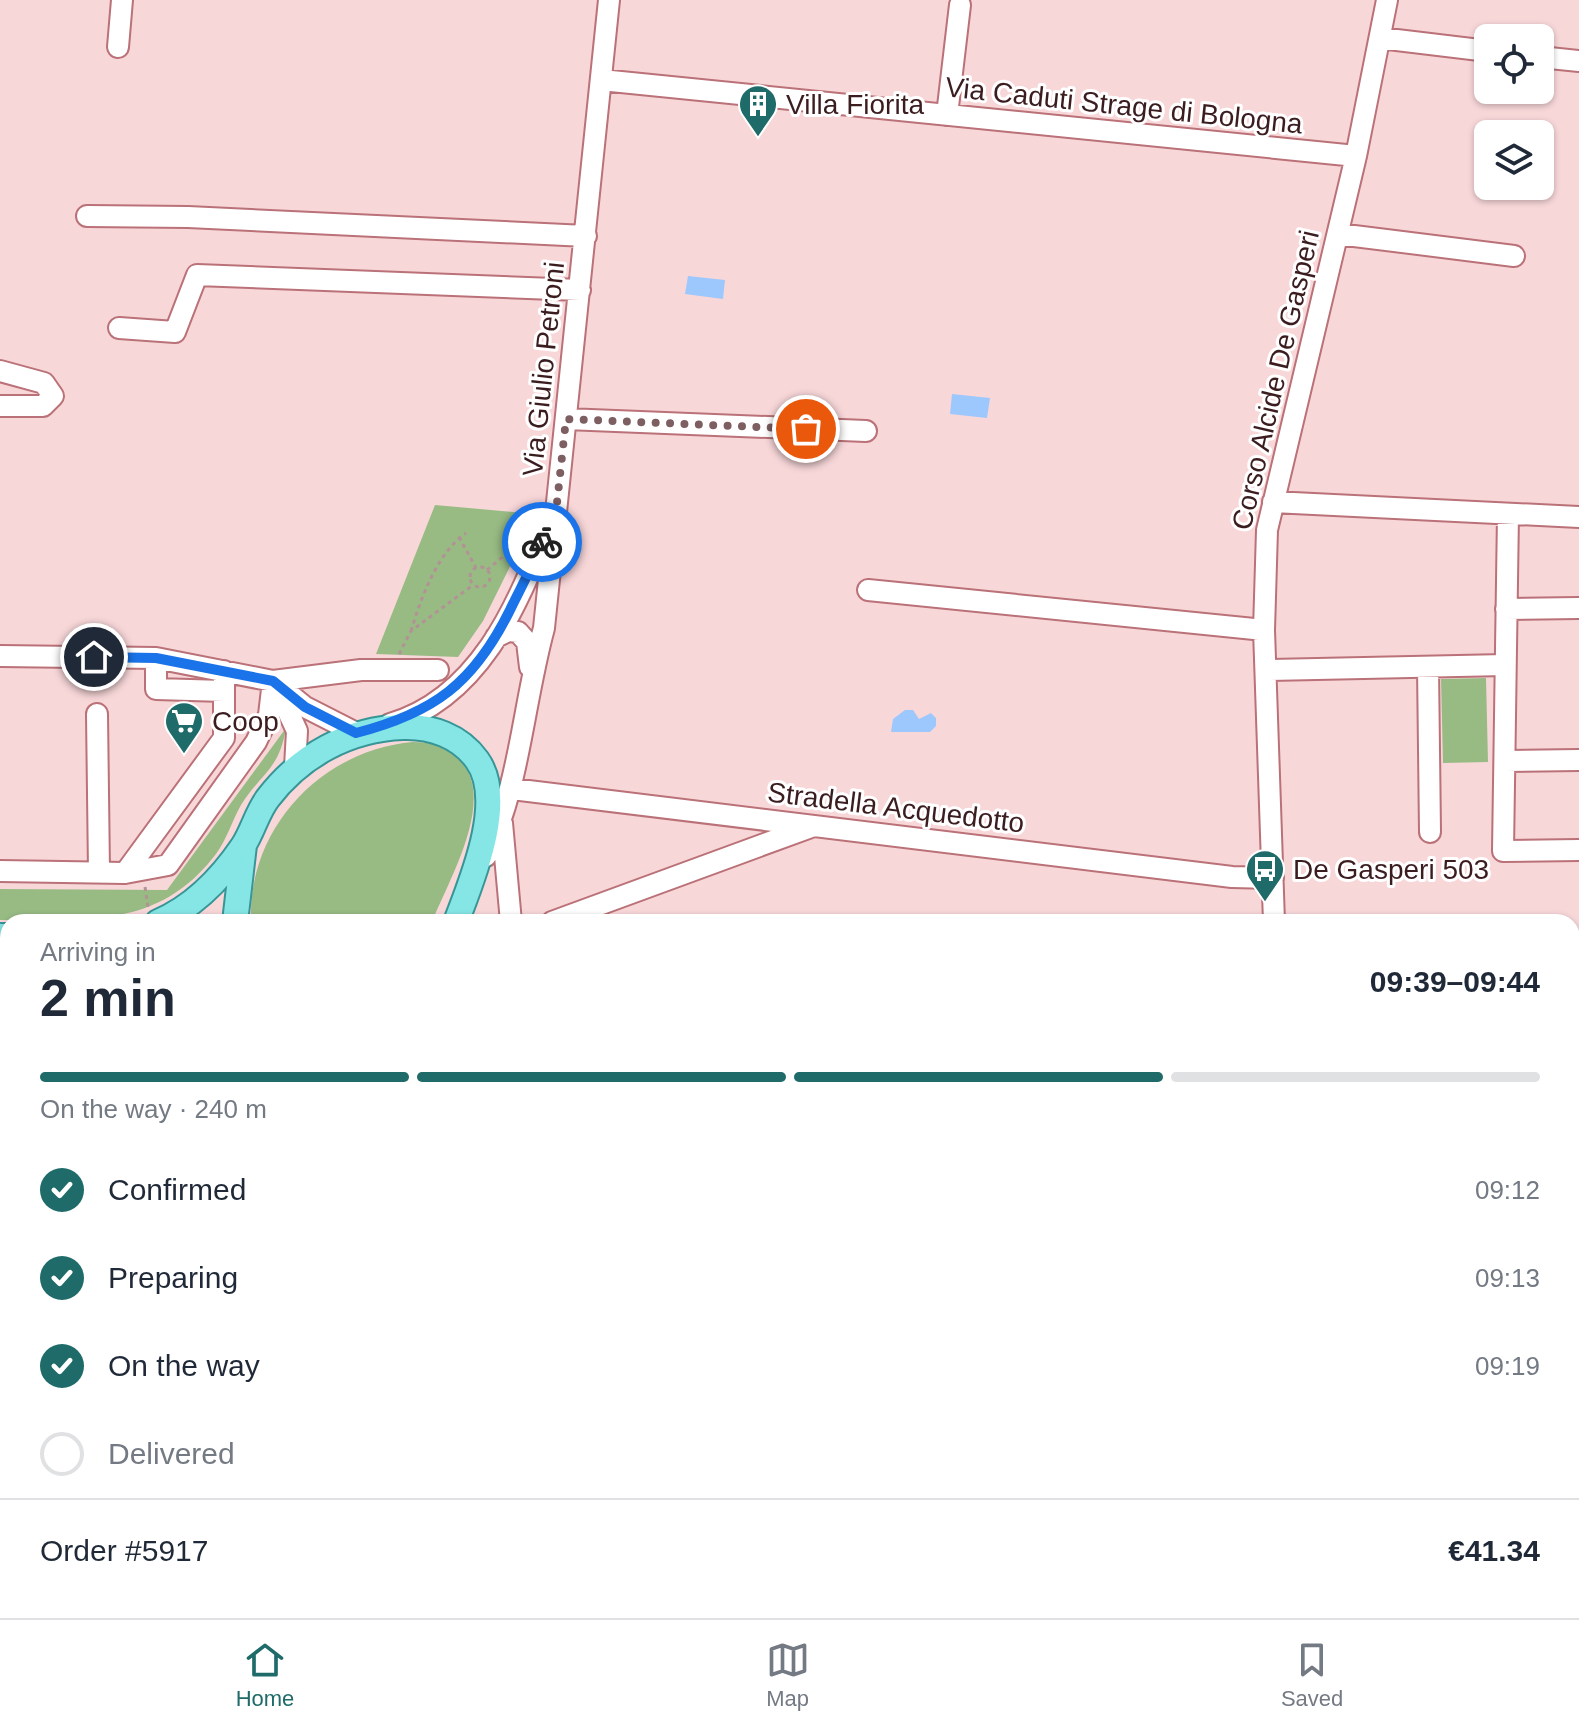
<!DOCTYPE html>
<meta charset="utf-8">
<style>
:root{--surface:#fff;--page:#f2f2f3;--text:#1f2937;--muted:#747a83;--line:#e0e1e3;--accent:#1e6b6a}
body{margin:0;font-family:Arial,sans-serif;background:var(--page);color:var(--text);height:100vh;display:flex;flex-direction:column;font-size:30px;white-space:nowrap}
*{box-sizing:border-box;margin:0}
p{font-size:26px;color:var(--muted)}
.icon{flex:none;width:44px;height:44px;fill:none;stroke:currentColor;stroke-width:2;stroke-linecap:round;stroke-linejoin:round}
.map{position:relative;flex:1;overflow:hidden}
.sheet{position:absolute;left:0px;top:914px;width:1580px;height:704px;display:flex;flex-direction:column;background:var(--surface);border-radius:24px 24px 0 0;box-shadow:0 2px 6px #0004}
.sheet>*{flex:none}
.tools{position:absolute;left:1474px;top:24px;display:grid;gap:16px}
.tools a{display:grid;place-items:center;width:80px;height:80px;border-radius:12px;background:var(--surface);box-shadow:0 2px 6px #0004;font-size:40px}
.pin{position:absolute;display:grid;place-items:center;width:68px;height:68px;color:#fff;margin:-34px;border:4px solid #fff;border-radius:50%;box-shadow:0 2px 8px #0007}
.courier{position:absolute;display:grid;place-items:center;width:80px;height:80px;margin:-40px;border:6px solid #1a73e8;border-radius:50%;background:#fff;color:#222;box-shadow:0 2px 10px #0007}
.head em{font-style:normal;font-weight:800}
.head div{display:flex;flex-direction:column-reverse}
.head{display:flex;align-items:center;justify-content:space-between;height:136px;padding:0 40px}
h1{font-size:52px;font-weight:800;line-height:60px}
.bar{display:grid;grid-template-columns:repeat(4,1fr);gap:12px 8px;align-content:center;height:96px;padding:0 40px}
.bar i{height:10px;border-radius:6px;background:var(--line)}
.bar .on{background:var(--accent)}
.bar p{grid-column:span 4}
.line{display:flex;align-items:center;gap:20px;padding:0 40px;border-top:2px solid var(--line)}
.line div{flex:1}
ol{padding:0 40px;list-style:none}
li{display:flex;align-items:center;gap:24px;height:88px}
li p{margin-inline-start:auto}
li .icon{padding:8px;border-radius:50%;background:var(--accent);color:#fff;stroke-width:4}
li:last-child{color:var(--muted)}
li i{width:44px;height:44px;border:4px solid var(--line);border-radius:50%}
.menu{display:flex;justify-content:space-around;align-items:center;height:112px;border-top:2px solid var(--line);background:var(--surface);font-size:22px;color:var(--muted)}
.menu a{display:grid;justify-items:center;gap:4px}
.menu .on{color:var(--accent)}
.map>svg:first-child{display:block}
.green{fill:#98bb84}
.water{fill:#9dc8fd}
.lines{fill:none;stroke-linecap:round;stroke-linejoin:round}
.minor-casing{stroke:#ba7177;stroke-width:24}
.major-casing{stroke:#389596;stroke-width:28}
.path{stroke:#b29295;stroke-width:3;stroke-dasharray:4 4;stroke-linecap:butt}
.minor{stroke:#fff;stroke-width:20}
.major{stroke:#86e6e6;stroke-width:24}
.done{stroke:#7d5e61;stroke-width:8;stroke-dasharray:0 14.4}
.route{stroke:#1a73e8;stroke-width:10}
.labels{text-anchor:middle;stroke-width:6;stroke-linejoin:round;paint-order:stroke}
.poi-label{font-size:28px;fill:#3b1d20;stroke:#fff;text-anchor:start}
.street-label{font-size:28px;fill:#3b1d20;stroke:#fff}
</style>
<div class="map">
<svg width="1579" height="1618" viewBox="0 0 1579 1618">
<rect width="100%" height="100%" fill="#f8d7d9"/>
<path class="green" d="M435,505L536,514L483,621L458,657L376,654Z
M1486,678L1488,762L1443,763L1441,679Z
M286,728C279,770 262,772 241,805C232,821 227,839 216,854C158,930 86,919 0,920V889L167,890Z
M413,742C431,742 446,746 459,759C498,798 449,879 432,922H251C247,829 321,750 413,742Z"/>
<path class="water" d="M688,276L725,280L723,299L685,294Z
M952,394L990,398L987,418L950,414Z
M905,710H913L919,719L931,713L936,718V726L930,732H891L893,719Z"/>
<g class="lines">
<g class="minor-casing">
<path id="minor" d="M1380,38L1488,51
M118,47L122,0
M1540,57L1579,61
M601,80L1356,156
M947,115L960,5
M87,216L188,217L586,236
M1338,234L1514,256
M119,328L175,332L197,275L580,290
M0,371L44,383L53,396L43,406H0
M566,419L866,431
M1273,502L1579,517
M1508,514L1503,851L1579,850
M868,590L1264,630
M1506,609L1579,608
M496,637L508,631L518,632L527,642L530,667
M0,656L156,658L273,681L361,670H438
M156,658V689L224,691
M1428,667L1430,832
M1266,670L1505,665
M273,681L305,707L356,733
M279,692L297,731L295,767
M97,714L99,872
M390,724C477,699 518,607 547,529
M1505,761L1579,760
M512,789L1232,877L1273,878
M502,823L511,922
M486,856C520,785 523,705 544,628L609,0
M0,871L125,873L168,865L256,742L269,715L273,681
M125,873L224,738V671
M552,922L811,827
M1274,922L1264,630L1267,530L1356,156L1387,0
M0,1040H8
M1572,1095L1579,1096
M1572,1197H1579
M0,1232L7,1192
M1572,1320H1579
M1572,1393L1579,1394
M1572,1454L1579,1455
M0,1565L8,1566
M274,1610L317,1618
M1293,1610V1618
M440,1618V1610"/>
</g>
<g class="major-casing">
<path id="major" d="M158,922C193,907 222,877 243,846C253,831 257,812 268,798C301,755 349,729 403,727C431,726 460,736 477,760C506,800 472,880 456,922
M235,922L244,845
M0,936H8
M0,958H8
M154,1618L158,1610"/>
</g>
<path class="path" d="M459,537L476,568
M470 577a10 10 0 1 1 20 0a10 10 0 1 1-20 0Z
M487,570L512,549
M411,631C421,598 437,553 466,533
M399,654L411,631L473,585
M145,887L148,907"/>
<use href="#minor" class="minor"/>
<use href="#major" class="major"/>
</g>
<g class="lines">
<path class="done" d="M542,542L557,503L566,419L806,429"/>
<path class="route" d="M94,657L156,658L273,681L305,707L356,733C434,713 474,683 510,610C521,587 533,566 542,542"/>
</g>
<defs>
<g id="building-pin" transform="scale(2)"><path d="M0 17L-7.5 6A9.5 9.5 0 1 1 7.5 6Z" fill="#1e6b6a" stroke="#fff"/><path d="M-4-6H4V6H1V3H-1V6H-4ZM-2.5-4.3h1.7v1.8h-1.7ZM.8-4.3h1.7v1.8H.8ZM-2.5-1h1.7V.8h-1.7ZM.8-1h1.7V.8H.8Z" fill="#fff"/></g>
<g id="supermarket-pin" transform="scale(2)"><path d="M0 17L-7.5 6A9.5 9.5 0 1 1 7.5 6Z" fill="#1e6b6a" stroke="#fff"/><path d="M-6-5.5h2.5l.6 2H6L4.5 2H-2.5L-4.4-4H-6ZM-1.5 3.2a1.3 1.3 0 1 0 .1 0ZM3 3.2a1.3 1.3 0 1 0 .1 0Z" fill="#fff"/></g>
<g id="bus-pin" transform="scale(2)"><path d="M0 17L-7.5 6A9.5 9.5 0 1 1 7.5 6Z" fill="#1e6b6a" stroke="#fff"/><path d="M-5-6H5V4H4V6H2V4H-2V6H-4V4H-5ZM-3.5-4V0h7V-4ZM-3.5 1.2v1.5H-2V1.2ZM2 1.2v1.5H3.5V1.2Z" fill="#fff"/></g>
</defs>
<g fill-rule="evenodd">
<use href="#building-pin" x="758" y="104"/>
<use href="#supermarket-pin" x="184" y="721"/>
<use href="#bus-pin" x="1265" y="869"/>
</g>
<g class="labels">
<g class="poi-label">
<text x="786" y="114">Villa Fiorita</text>
<text x="212" y="731">Coop</text>
<text x="1293" y="879">De Gasperi 503</text>
</g>
<g class="street-label">
<text transform="translate(1124 105) rotate(6)" y="10">Via Caduti Strage di Bologna</text>
<text transform="translate(543 369) rotate(-84)" y="10">Via Giulio Petroni</text>
<text transform="translate(1275 380) rotate(-77)" y="10">Corso Alcide De Gasperi</text>
<text transform="translate(896 807) rotate(7)" y="10">Stradella Acquedotto</text>
</g>
</g>
</svg>
<div class="tools">
<a><svg class="icon" aria-label="locate" viewBox="0 0 24 24"><circle cx="12" cy="12" r="6"/><path d="M12 2v4M12 18v4M2 12h4M18 12h4"/></svg></a>
<a><svg class="icon" aria-label="layers" viewBox="0 0 24 24"><path d="M12 4l9 5-9 5-9-5zM3 14l9 5 9-5"/></svg></a>
</div>
<div class="pin" style="left:806px;top:429px;background:#ea580c"><svg class="icon" aria-label="bag" viewBox="0 0 24 24"><path d="M5 8h14l-1 12H6zM9 8a3 3 0 0 1 6 0"/></svg></div>
<div class="pin" style="left:94px;top:657px;background:#1f2937"><svg class="icon" aria-label="home" viewBox="0 0 24 24"><path d="M3 11l9-7 9 7M6 9v11h12V9"/></svg></div>
<div class="courier" style="left:542px;top:542px"><svg class="icon" aria-label="bike" viewBox="0 0 24 24"><circle cx="6" cy="16" r="4"/><circle cx="18" cy="16" r="4"/><path d="M6 16l4-8h5l3 8M10 8l3 8H6M13 5h3"/></svg></div>
<section class="sheet">
<div class="head"><div><h1>2 min</h1><p>Arriving in</p></div><em>09:39–09:44</em></div>
<div class="bar"><i class="on"></i><i class="on"></i><i class="on"></i><i></i><p>On the way · 240 m</p></div>
<ol>
<li><svg class="icon" aria-label="check" viewBox="0 0 24 24"><path d="M5 12l5 5 9-10"/></svg>Confirmed<p>09:12</p></li>
<li><svg class="icon" aria-label="check" viewBox="0 0 24 24"><path d="M5 12l5 5 9-10"/></svg>Preparing<p>09:13</p></li>
<li><svg class="icon" aria-label="check" viewBox="0 0 24 24"><path d="M5 12l5 5 9-10"/></svg>On the way<p>09:19</p></li>
<li><i></i>Delivered</li>
</ol>
<div class="line" style="height:104px"><div>Order #5917</div><b>€41.34</b></div>
</section>
</div>
<nav class="menu">
<a class="on"><svg class="icon" aria-label="home" viewBox="0 0 24 24"><path d="M3 11l9-7 9 7M6 9v11h12V9"/></svg>Home</a>
<a><svg class="icon" aria-label="map" viewBox="0 0 24 24"><path d="M3 6l6-2 6 2 6-2v14l-6 2-6-2-6 2zM9 4v14M15 6v14"/></svg>Map</a>
<a><svg class="icon" aria-label="saved" viewBox="0 0 24 24"><path d="M7 4h10v16l-5-4-5 4z"/></svg>Saved</a>
</nav>
